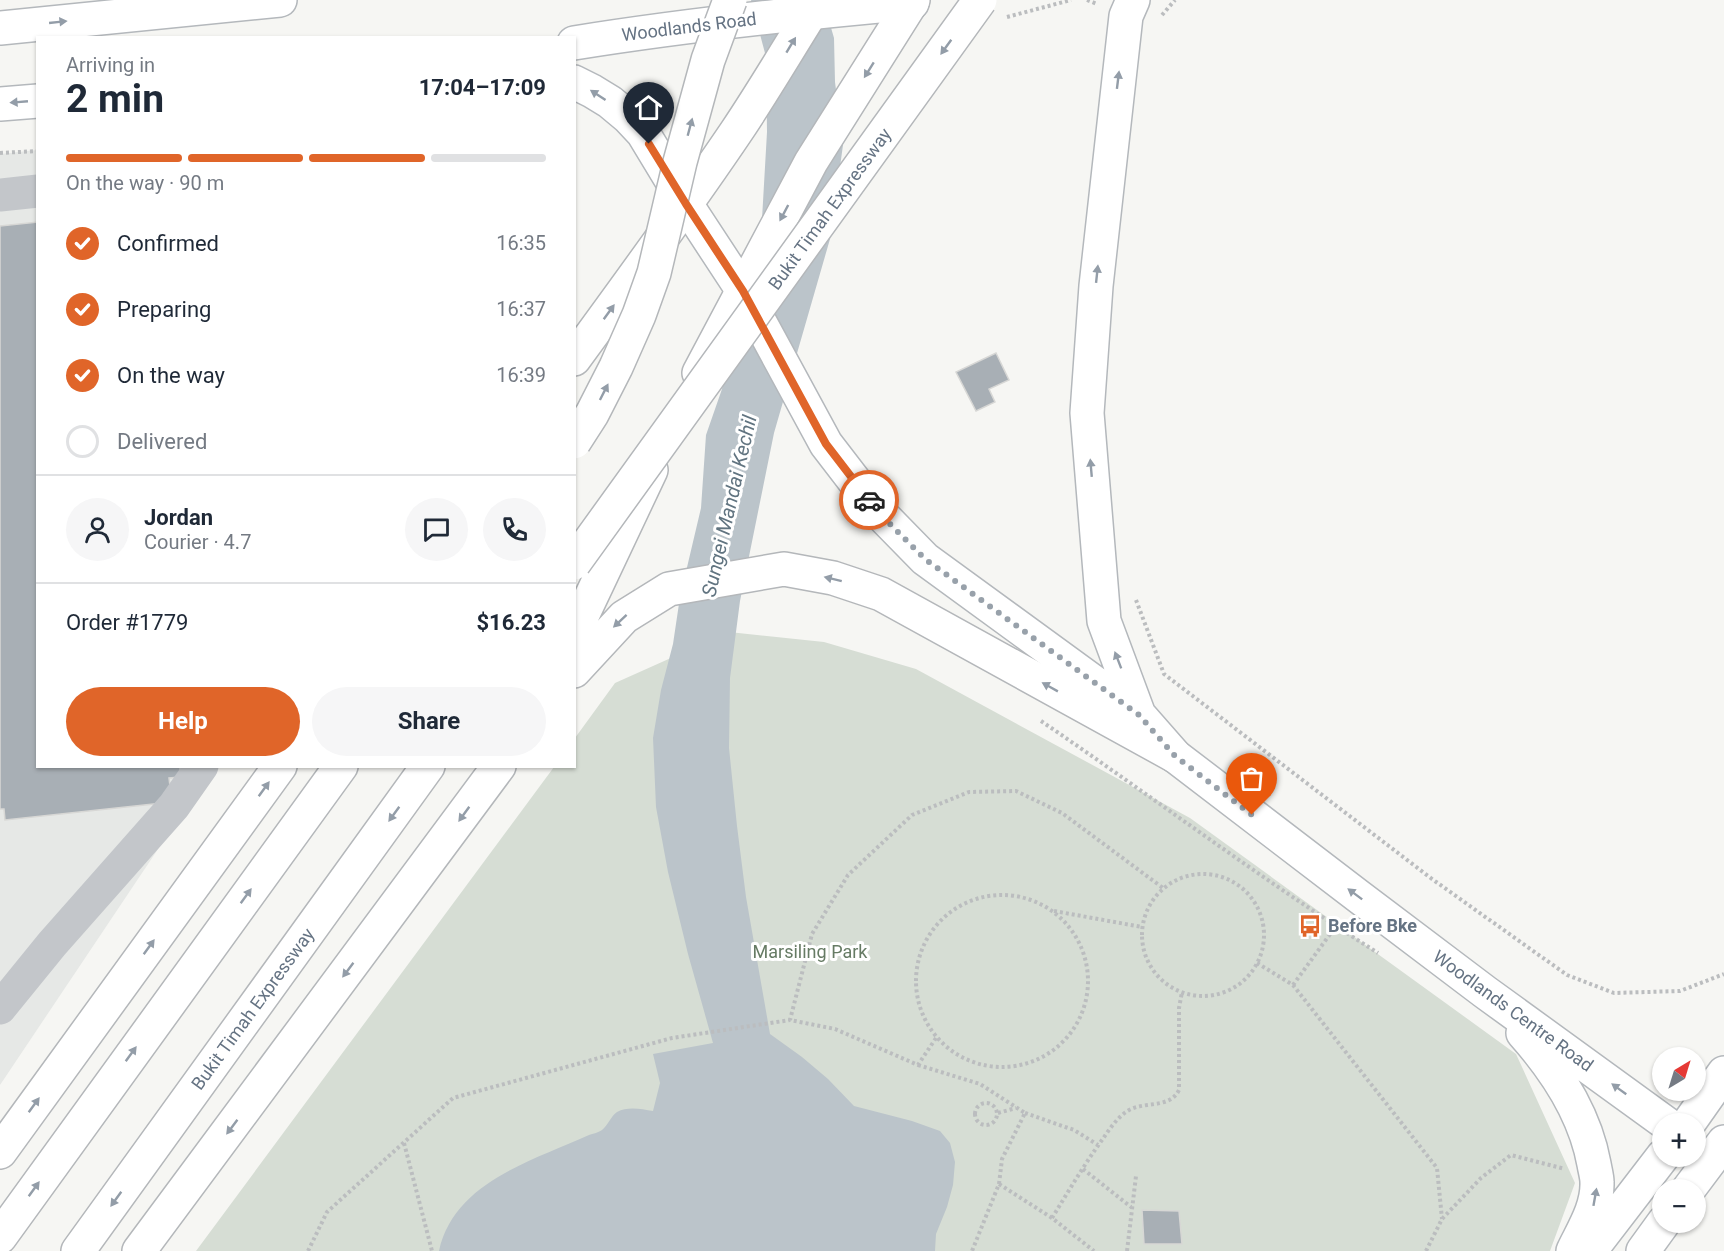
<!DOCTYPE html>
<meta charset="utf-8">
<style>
:root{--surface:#fff;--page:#f6f6f7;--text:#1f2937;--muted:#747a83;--line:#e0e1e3;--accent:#e06529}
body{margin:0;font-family:Roboto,sans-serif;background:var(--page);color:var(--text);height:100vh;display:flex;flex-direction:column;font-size:22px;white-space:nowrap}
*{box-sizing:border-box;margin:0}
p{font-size:20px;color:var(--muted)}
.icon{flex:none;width:33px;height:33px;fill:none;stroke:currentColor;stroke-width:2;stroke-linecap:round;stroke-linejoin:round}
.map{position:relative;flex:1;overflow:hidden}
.drawer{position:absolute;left:36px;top:36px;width:540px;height:732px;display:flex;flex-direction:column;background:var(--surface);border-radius:0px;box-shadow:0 2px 4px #0004}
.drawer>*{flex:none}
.needle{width:39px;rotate:38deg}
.controls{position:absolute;left:1652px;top:1047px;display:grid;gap:12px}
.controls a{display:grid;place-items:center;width:54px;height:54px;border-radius:50%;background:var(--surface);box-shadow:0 2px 4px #0004;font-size:30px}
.pin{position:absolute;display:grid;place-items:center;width:51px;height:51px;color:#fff;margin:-62px -26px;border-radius:50% 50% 50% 0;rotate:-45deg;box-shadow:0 0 6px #0007}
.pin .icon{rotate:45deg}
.courier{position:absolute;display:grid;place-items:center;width:60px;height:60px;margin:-30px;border:4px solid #e06529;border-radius:50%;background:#fff;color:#222;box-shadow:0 2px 8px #0007}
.summary em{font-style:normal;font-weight:700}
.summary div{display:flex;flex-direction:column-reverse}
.summary{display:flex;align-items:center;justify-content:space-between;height:102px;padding:0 30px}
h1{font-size:39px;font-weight:700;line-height:45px}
.bar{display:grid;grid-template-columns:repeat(4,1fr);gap:9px 6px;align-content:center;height:72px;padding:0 30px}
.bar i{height:8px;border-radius:4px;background:var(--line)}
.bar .current{background:var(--accent)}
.bar p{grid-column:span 4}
.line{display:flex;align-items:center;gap:15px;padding:0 30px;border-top:2px solid var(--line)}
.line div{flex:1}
.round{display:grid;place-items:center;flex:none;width:63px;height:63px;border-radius:32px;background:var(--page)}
ol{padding:0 30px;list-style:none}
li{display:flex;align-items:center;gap:18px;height:66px}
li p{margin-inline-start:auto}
li .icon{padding:6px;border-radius:50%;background:var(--accent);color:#fff;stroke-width:4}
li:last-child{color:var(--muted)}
li i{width:33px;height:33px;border:3px solid var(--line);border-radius:50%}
.button{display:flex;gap:12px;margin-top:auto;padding:12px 30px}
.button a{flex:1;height:69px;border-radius:36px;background:var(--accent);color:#fff;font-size:24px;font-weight:700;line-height:69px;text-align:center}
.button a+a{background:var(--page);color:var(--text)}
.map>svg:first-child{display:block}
.built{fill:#e6e8e6}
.green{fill:#d6ddd4}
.water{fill:#bbc4ca}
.building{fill:#a8afb5;stroke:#d7d7d5;stroke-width:1.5}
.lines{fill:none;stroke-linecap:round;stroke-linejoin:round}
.major-casing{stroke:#b4b8bc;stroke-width:36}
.highway-casing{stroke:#b4b7ba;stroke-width:36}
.path{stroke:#bbbdbf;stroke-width:4;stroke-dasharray:3 3;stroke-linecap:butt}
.minor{stroke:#c3c6ca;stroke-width:33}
.major{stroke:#fff;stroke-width:33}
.highway{stroke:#fff;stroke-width:33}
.highway-bridge-casing{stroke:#b4b7ba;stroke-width:36;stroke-linecap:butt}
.highway-bridge{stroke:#fff;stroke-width:33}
.oneway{fill:#939da8}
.done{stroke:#98a1aa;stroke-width:6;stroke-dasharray:0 10.8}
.route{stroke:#e06529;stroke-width:8}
.labels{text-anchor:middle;stroke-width:6;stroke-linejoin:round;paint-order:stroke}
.street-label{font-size:18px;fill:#657383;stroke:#fff}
.poi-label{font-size:18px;font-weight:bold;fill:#657383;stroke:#fff;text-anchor:start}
.park-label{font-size:18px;fill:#667b64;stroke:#fff}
.water-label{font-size:20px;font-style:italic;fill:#617480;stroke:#fff}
</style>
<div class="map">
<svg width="1724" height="1251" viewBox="0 0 1724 1251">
<rect width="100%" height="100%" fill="#f6f6f3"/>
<path class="built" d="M37,150L38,766L213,767L0,1085V154Z"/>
<path class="green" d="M729,632L824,642L916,669L1190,818L1516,1054L1575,1183L1550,1251H196L554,767L574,766L575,738L615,683Z"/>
<path class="water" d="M751,0H823L834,38L835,82L843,145L830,239L774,433L740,601L730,678L729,748L737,826L746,897L770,1034L802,1057L828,1079L854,1106L912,1121L940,1131L950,1143L955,1162L953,1185L947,1207L936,1234L935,1251H439C454,1182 532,1161 589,1135C593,1134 599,1132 602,1130C608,1125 611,1116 617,1112C628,1106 641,1109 653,1111L660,1083L653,1054L713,1043L688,954L668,872L656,807L653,738L661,690L673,644L680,597L701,508L706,435L722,389L762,219L767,132L766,57Z"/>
<path class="building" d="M38,222V766H180L181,777L169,778L172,802L5,820L4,809H0V226Z
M996,353L1009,380L989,389L995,402L976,411L956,372Z
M1142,1210L1179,1211L1182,1244H1144Z"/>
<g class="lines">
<g class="major-casing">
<path id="major" d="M1133,0L1126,16L1096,286L1087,413L1104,621L1139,715
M0,28L280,0
M574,43C686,25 799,13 912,3
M574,82L592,91L610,102L628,117L643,133L686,204L743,291L826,444L876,509L925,559L1139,715L1175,756L1358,896L1485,992L1667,1124
M0,104L38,101
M1523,1033C1556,1070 1585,1114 1594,1164C1595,1170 1597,1177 1597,1182C1598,1207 1583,1230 1573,1251
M1688,1124L1724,1073
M1688,1190L1724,1142
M1590,1251L1663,1156
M1643,1251L1664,1222"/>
</g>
<g class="highway-casing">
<path id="highway" d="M574,359C629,284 684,209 736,132C765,89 791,44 819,0
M699,373L811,162L913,0
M574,633L651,470
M574,671L624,617L669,589L784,569L833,578L881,594L1175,756
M0,1152L280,766
M0,1237L341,766
M78,1251L428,766
M139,1251L499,766"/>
</g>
<path class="path" d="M1087,0L1097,4
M1162,15L1175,0
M1007,17L1071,0
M0,153L38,151
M1136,600L1164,674L1432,879L1567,975L1614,993L1680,991L1724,974
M1041,721C1153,797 1262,880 1378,953
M1142 935a61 61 0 1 1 122 0a61 61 0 1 1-122 0Z
M916 981a86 86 0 1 1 172 0a86 86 0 1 1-172 0Z
M1054,911L1142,927
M1257,963L1293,985L1437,1168L1442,1219
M1293,985L1336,926
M936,1038L918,1065L835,1029L790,1020L812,934L848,875L912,815L969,792L1016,791L1062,813L1163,888
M918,1065L980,1084L1025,1113L1002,1159L999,1184L972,1251
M975 1114a11 11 0 1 1 22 0a11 11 0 1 1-22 0Z
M998,1113L1016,1108
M1025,1113L1074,1130L1098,1145
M404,1143L432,1251
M1083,1169L1131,1207
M999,1184L1052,1218L1094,1251
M1052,1218C1068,1192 1084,1165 1102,1140C1109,1130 1116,1119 1126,1112C1142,1100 1169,1110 1179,1090V1008L1182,992
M308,1251L327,1212L453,1098L672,1038L790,1020
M1127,1251L1136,1176
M1426,1251L1442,1219L1481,1178L1511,1155L1565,1169"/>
<path class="minor" d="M0,195L38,191
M0,1008L52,944L174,806L202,766"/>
<use href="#major" class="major"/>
<use href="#highway" class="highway"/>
<g class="highway-bridge-casing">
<path id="highway-bridge" d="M574,442L592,414L616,367L639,315L654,273L680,162L708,60L730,0
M574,563L980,0"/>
</g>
<use href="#highway-bridge" class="highway-bridge"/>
</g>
<defs><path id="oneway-solid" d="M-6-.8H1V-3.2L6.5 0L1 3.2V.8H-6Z" transform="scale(1.5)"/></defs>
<g class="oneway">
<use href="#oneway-solid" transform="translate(58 22) rotate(-6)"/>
<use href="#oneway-solid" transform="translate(791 45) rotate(-59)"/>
<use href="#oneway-solid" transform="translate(946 47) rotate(126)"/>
<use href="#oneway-solid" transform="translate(869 70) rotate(122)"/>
<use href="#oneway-solid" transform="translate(1118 80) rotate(-83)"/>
<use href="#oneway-solid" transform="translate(598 95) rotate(-147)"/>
<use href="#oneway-solid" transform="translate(19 102) rotate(175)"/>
<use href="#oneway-solid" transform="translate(690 127) rotate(-75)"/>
<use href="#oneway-solid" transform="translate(784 213) rotate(118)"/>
<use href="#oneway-solid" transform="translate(1097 274) rotate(-84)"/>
<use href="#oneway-solid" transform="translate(609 312) rotate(-54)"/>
<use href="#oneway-solid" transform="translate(604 392) rotate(-63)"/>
<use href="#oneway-solid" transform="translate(1091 468) rotate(-95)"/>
<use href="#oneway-solid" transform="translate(833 579) rotate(-166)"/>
<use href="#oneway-solid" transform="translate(620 621) rotate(137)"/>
<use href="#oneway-solid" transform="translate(1118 660) rotate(-111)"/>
<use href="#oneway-solid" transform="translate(1050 687) rotate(-151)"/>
<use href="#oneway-solid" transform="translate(264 789) rotate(-54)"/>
<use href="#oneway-solid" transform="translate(394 814) rotate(126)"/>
<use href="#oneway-solid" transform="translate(464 814) rotate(126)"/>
<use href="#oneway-solid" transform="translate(1355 894) rotate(-143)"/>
<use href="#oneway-solid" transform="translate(246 896) rotate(-54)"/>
<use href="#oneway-solid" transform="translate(149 947) rotate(-54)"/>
<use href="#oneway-solid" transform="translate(348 970) rotate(127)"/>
<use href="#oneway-solid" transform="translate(131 1054) rotate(-54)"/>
<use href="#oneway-solid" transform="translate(1619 1089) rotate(-144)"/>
<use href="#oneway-solid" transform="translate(34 1105) rotate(-54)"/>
<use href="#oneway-solid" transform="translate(232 1127) rotate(127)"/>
<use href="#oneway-solid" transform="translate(34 1189) rotate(-54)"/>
<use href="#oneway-solid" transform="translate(1595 1197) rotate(-80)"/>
<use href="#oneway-solid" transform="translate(116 1199) rotate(126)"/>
</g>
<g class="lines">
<path class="done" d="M869,500L876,510L925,559L1139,715L1175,756L1252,815"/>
<path class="route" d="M649,144L686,204L743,291L826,444L869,500"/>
</g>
<defs>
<g id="bus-bare" transform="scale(1.8)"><path d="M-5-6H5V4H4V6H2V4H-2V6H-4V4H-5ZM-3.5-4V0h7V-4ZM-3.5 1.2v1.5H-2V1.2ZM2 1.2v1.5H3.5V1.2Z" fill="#e06529" stroke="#fff" stroke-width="2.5" paint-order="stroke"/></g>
</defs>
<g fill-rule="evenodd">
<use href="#bus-bare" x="1310" y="926"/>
</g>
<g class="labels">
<g class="street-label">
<text transform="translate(689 27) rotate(-7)" y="6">Woodlands Road</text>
<text transform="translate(830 209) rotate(-54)" y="6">Bukit Timah Expressway</text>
<text transform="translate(253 1009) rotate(-54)" y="6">Bukit Timah Expressway</text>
<text transform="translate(1513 1011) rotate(36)" y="6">Woodlands Centre Road</text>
</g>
<g class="poi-label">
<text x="1328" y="932">Before Bke</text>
</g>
<g class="park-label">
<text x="810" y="958">Marsiling Park</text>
</g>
<g class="water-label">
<text transform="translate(729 506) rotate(-77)" y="7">Sungei Mandai Kechil</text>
</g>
</g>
</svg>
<div class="controls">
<a><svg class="needle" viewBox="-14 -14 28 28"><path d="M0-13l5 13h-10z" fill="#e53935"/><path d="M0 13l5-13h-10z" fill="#747a83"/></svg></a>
<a>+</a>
<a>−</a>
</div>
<div class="pin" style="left:1252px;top:815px;background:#ea580c"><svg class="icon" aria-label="bag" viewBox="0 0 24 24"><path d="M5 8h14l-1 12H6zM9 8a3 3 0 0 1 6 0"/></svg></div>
<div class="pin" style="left:649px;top:144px;background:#1f2937"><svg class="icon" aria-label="home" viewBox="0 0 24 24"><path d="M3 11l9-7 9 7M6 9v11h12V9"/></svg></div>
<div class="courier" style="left:869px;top:500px"><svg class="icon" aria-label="car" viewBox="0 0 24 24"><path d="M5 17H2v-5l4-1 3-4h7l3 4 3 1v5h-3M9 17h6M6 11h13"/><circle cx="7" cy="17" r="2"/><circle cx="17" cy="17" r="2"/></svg></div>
<section class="drawer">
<div class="summary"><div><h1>2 min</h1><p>Arriving in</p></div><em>17:04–17:09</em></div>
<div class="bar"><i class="current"></i><i class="current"></i><i class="current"></i><i></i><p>On the way · 90 m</p></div>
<ol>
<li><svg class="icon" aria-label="check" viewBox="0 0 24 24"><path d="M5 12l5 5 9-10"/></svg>Confirmed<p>16:35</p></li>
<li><svg class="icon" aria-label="check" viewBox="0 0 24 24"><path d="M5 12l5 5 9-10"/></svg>Preparing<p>16:37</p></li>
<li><svg class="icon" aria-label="check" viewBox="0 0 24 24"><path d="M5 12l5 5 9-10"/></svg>On the way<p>16:39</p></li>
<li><i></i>Delivered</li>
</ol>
<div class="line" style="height:108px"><a class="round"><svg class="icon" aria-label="person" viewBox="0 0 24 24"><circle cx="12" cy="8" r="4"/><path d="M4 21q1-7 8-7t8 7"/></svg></a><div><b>Jordan</b><p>Courier · 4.7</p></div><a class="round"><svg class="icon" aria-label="chat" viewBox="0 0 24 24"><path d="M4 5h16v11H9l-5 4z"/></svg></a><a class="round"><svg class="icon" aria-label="phone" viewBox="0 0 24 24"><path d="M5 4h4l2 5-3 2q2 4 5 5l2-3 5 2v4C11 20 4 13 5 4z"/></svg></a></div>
<div class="line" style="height:78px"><div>Order #1779</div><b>$16.23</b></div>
<div class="button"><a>Help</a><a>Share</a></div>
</section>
</div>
